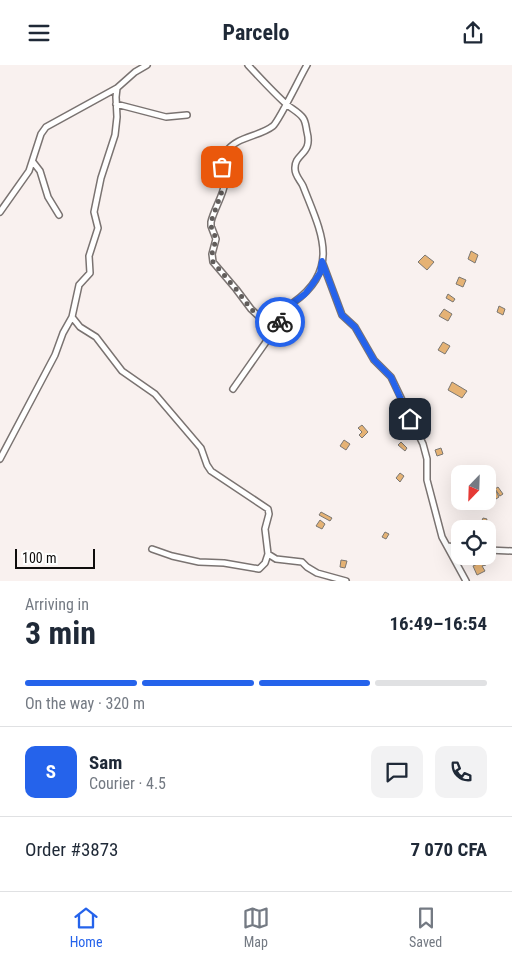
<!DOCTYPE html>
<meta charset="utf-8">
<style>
:root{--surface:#fff;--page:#f2f2f3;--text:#1f2937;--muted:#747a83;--line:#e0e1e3;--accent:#2563eb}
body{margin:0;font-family:"Roboto Condensed",sans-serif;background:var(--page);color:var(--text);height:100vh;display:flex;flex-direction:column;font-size:19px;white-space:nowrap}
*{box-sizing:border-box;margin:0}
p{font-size:16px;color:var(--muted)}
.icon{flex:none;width:28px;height:28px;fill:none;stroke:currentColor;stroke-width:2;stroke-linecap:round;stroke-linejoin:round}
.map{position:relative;height:516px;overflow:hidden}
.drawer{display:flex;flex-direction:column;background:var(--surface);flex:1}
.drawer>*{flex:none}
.needle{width:32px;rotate:203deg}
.controls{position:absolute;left:451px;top:400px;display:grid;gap:10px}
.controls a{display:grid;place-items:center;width:45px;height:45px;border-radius:10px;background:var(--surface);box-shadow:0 5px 20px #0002;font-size:25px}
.scale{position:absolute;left:15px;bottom:12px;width:80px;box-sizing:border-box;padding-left:5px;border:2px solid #0f0d0c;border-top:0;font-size:14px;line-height:18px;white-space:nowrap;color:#0f0d0c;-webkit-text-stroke:4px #fff;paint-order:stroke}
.pin{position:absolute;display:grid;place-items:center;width:42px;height:42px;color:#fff;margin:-21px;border-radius:10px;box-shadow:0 2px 8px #0006}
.courier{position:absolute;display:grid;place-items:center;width:50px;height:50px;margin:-25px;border:4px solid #2563eb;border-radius:50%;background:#fff;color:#222;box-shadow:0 1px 6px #0007}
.head em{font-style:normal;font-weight:700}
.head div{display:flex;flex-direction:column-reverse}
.head{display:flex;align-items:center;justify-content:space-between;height:85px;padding:0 25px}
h1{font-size:32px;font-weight:700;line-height:38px}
.bar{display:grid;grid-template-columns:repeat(4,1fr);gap:8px 5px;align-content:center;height:60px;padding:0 25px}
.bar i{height:6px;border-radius:4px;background:var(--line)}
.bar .selected{background:var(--accent)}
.bar p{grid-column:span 4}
.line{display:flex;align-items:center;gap:12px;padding:0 25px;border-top:1px solid var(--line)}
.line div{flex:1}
.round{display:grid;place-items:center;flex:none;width:52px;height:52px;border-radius:10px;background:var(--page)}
header{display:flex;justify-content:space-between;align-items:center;height:65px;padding:0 25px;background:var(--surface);font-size:22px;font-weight:700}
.tabs{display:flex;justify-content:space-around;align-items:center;height:70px;border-top:1px solid var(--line);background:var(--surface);font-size:14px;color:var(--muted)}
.tabs a{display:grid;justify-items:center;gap:2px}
.tabs .selected{color:var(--accent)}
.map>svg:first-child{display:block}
.building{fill:#e5b274;stroke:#7b7772}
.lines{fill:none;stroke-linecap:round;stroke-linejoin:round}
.street-casing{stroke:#7a7371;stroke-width:8}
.street{stroke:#fff;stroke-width:5}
.done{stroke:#615d5b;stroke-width:5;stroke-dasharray:0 9}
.route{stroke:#2563eb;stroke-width:6}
</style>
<header><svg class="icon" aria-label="menu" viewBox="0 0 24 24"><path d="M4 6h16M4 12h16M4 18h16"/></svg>Parcelo<svg class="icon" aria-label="share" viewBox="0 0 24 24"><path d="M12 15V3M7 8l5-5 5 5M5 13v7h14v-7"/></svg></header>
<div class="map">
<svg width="512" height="516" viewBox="0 0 512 516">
<rect width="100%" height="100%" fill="#f9f1ef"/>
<path class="building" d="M471,186L478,190L475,198L468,194Z
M425,190L434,197L427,205L418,197Z
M459,212L466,215L463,222L456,219Z
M448,229L455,234L453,237L446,233Z
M499,241L505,244L503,250L497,247Z
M444,244L452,249L448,256L439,251Z
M443,277L450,281L445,289L438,285Z
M452,317L467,326L462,333L448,325Z
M362,360L368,367L362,373L359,370L362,367L358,363Z
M344,375L350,379L346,385L340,381Z
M401,377L407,383L405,386L398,380Z
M441,383L443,389L437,391L435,385Z
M400,408L404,411L400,417L396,413Z
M498,422L503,429L500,431L495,424Z
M495,424L499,432L496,434L491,426Z
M321,447L332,453L330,456L319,450Z
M483,453L487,454L485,461L480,460Z
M320,455L325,459L322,464L316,461Z
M385,467L389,469L386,474L382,472Z
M341,495L347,496L345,503L340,502Z
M484,496L486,500L482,501L485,506L477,510L473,501Z"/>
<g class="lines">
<g class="street-casing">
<path id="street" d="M116,39L166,52L187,50
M33,97L40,106L48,132L59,150
M0,147L29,106L41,69L46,62L117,23
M323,199L342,250L355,262L374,295L391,312L423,379L427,394V415L442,472L466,516
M72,252L80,262L96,272L122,306L155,329L201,383L207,400L211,406L268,444L269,449L265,464L268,489L276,494L302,497L307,502L317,508L346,516
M274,266L251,244L236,224L213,197L212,189L216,174L211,161V157C214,144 224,129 225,117C226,106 219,97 226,87C237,71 259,72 273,61C279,56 301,10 307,0
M233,324L294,237C342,203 320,165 303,121C301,116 295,111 295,104C294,88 313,90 307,67C306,63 306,57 303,53C299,47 290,43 285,38C272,26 260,13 248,0
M0,394L55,290L63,268L72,252L79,220L90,208L89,191L98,163L94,147L101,113L115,70L117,52L116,32L117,23L135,7L147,0
M448,481L460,483
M152,484L172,491L199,497L224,498L259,504L265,498L268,489
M488,485L512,486"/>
</g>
<use href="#street" class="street"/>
</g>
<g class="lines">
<path class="done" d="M222,102L225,118L211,157V161L216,174L212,189L213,197L236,224L251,244L274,266L280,257"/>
<path class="route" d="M280,257L294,237L305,229L312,220L320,208L322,196L342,250L355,262L374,295L391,312L410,354"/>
</g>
</svg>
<div class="controls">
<a><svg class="needle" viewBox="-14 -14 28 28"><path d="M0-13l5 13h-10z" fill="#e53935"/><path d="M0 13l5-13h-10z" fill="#747a83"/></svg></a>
<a><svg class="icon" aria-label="locate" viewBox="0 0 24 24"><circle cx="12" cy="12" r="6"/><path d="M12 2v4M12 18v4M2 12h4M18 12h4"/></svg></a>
</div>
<div class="scale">100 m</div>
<div class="pin" style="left:222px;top:102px;background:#ea580c"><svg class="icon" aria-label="bag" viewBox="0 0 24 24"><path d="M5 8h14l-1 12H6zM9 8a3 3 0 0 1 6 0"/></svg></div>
<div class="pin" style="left:410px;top:354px;background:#1f2937"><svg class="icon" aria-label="home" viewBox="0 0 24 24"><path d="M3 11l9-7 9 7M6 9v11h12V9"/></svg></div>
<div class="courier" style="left:280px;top:257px"><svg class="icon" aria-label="bike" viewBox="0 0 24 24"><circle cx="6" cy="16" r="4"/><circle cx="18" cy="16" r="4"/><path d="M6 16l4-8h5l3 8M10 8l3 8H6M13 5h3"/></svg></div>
</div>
<section class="drawer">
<div class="head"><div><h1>3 min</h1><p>Arriving in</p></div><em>16:49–16:54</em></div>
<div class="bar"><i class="selected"></i><i class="selected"></i><i class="selected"></i><i></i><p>On the way · 320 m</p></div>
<div class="line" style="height:90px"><b class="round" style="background:var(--accent);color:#fff">S</b><div><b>Sam</b><p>Courier · 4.5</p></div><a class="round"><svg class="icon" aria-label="chat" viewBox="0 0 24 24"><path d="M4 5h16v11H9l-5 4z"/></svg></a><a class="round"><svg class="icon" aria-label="phone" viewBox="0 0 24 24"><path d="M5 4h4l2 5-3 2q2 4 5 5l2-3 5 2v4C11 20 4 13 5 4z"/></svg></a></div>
<div class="line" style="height:65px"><div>Order #3873</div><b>7 070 CFA</b></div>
</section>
<nav class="tabs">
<a class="selected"><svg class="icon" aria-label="home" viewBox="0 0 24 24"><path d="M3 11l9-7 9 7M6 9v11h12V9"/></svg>Home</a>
<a><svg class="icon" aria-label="map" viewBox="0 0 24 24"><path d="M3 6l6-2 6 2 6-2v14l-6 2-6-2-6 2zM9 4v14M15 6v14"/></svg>Map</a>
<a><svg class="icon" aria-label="saved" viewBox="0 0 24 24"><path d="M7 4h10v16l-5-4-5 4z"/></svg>Saved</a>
</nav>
